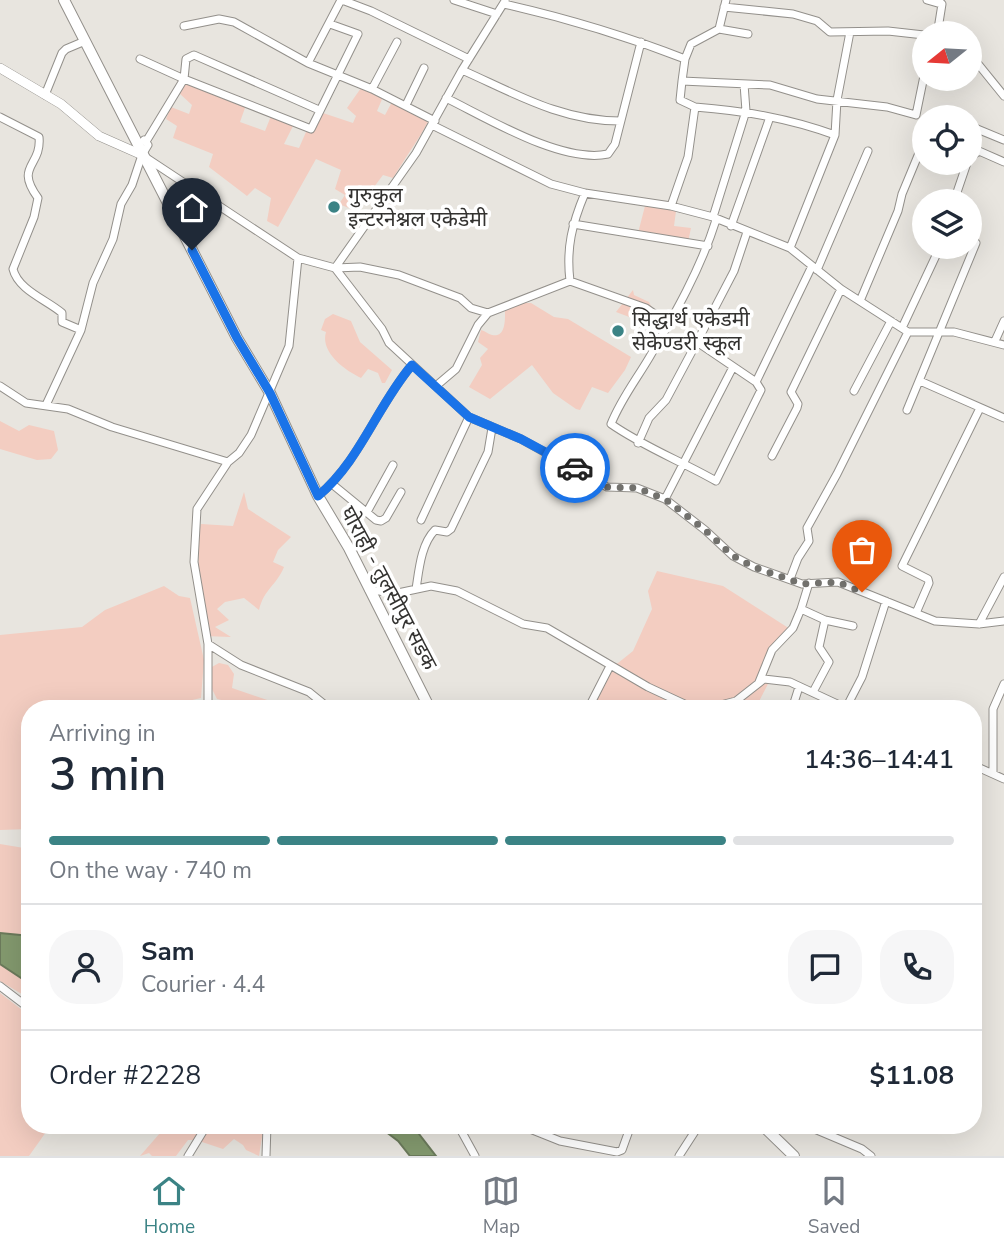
<!DOCTYPE html>
<meta charset="utf-8">
<style>
:root{--surface:#fff;--page:#f6f6f7;--text:#1f2937;--muted:#747a83;--line:#e0e1e3;--accent:#3b8385}
body{margin:0;font-family:"Nunito Sans","Noto Sans Devanagari",sans-serif;background:var(--page);color:var(--text);height:100vh;display:flex;flex-direction:column;font-size:26px;white-space:nowrap}
*{box-sizing:border-box;margin:0}
p{font-size:23px;color:var(--muted)}
.icon{flex:none;width:38px;height:38px;fill:none;stroke:currentColor;stroke-width:2;stroke-linecap:round;stroke-linejoin:round}
.map{position:relative;flex:1;overflow:hidden}
.details{position:absolute;left:21px;top:700px;width:961px;height:434px;display:flex;flex-direction:column;background:var(--surface);border-radius:28px;box-shadow:0 7px 28px #0002}
.details>*{flex:none}
.needle{width:46px;rotate:252deg}
.buttons{position:absolute;left:912px;top:21px;display:grid;gap:14px}
.buttons a{display:grid;place-items:center;width:70px;height:70px;border-radius:50%;background:var(--surface);box-shadow:0 7px 28px #0002;font-size:35px}
.pin{position:absolute;display:grid;place-items:center;width:60px;height:60px;color:#fff;margin:-72px -30px;border-radius:50% 50% 50% 0;rotate:-45deg;box-shadow:0 0 7px #0007}
.pin .icon{rotate:45deg}
.courier{position:absolute;display:grid;place-items:center;width:70px;height:70px;margin:-35px;border:5px solid #1a73e8;border-radius:50%;background:#fff;color:#222;box-shadow:0 2px 9px #0007}
.headline em{font-style:normal;font-weight:600}
.headline div{display:flex;flex-direction:column-reverse}
.headline{display:flex;align-items:center;justify-content:space-between;height:119px;padding:0 28px}
h1{font-size:46px;font-weight:600;line-height:52px}
.bar{display:grid;grid-template-columns:repeat(4,1fr);gap:10px 7px;align-content:center;height:84px;padding:0 28px}
.bar i{height:9px;border-radius:5px;background:var(--line)}
.bar .on{background:var(--accent)}
.bar p{grid-column:span 4}
.line{display:flex;align-items:center;gap:18px;padding:0 28px;border-top:2px solid var(--line)}
.line div{flex:1}
.round{display:grid;place-items:center;flex:none;width:74px;height:74px;border-radius:28px;background:var(--page)}
.menu{display:flex;justify-content:space-around;align-items:center;height:98px;border-top:2px solid var(--line);background:var(--surface);font-size:19px;color:var(--muted)}
.menu a{display:grid;justify-items:center;gap:4px}
.menu .on{color:var(--accent)}
.map>svg:first-child{display:block}
.green{fill:#f3cdc1}
.water{fill:#83996e;stroke:#6b7a5b;stroke-width:2}
.lines{fill:none;stroke-linecap:round;stroke-linejoin:round}
.minor-casing{stroke:#93908b;stroke-width:9}
.tertiary-casing{stroke:#93908b;stroke-width:10}
.primary-casing{stroke:#93908b;stroke-width:12}
.minor{stroke:#fff;stroke-width:7}
.tertiary{stroke:#fff;stroke-width:9}
.primary{stroke:#fff;stroke-width:10}
.done{stroke:#72716d;stroke-width:7;stroke-dasharray:0 12.6}
.route{stroke:#1a73e8;stroke-width:9}
.poi-dot{fill:#3b8385;stroke:#fff;stroke-width:2.5}
.labels{text-anchor:middle;stroke-width:7;stroke-linejoin:round;paint-order:stroke}
.poi-label{font-size:21px;fill:#333230;stroke:#fff;text-anchor:start}
.street-label{font-size:21px;fill:#333230;stroke:#fff}
</style>
<div class="map">
<svg width="1004" height="1156" viewBox="0 0 1004 1156">
<rect width="100%" height="100%" fill="#e8e5df"/>
<path class="green" d="M186,84H197L246,105L240,122L265,131L271,116L293,126L284,144L299,148L306,132L313,131L323,113L353,123L356,116L347,108L361,88L383,97L377,111L385,115L392,102L428,122C417,142 405,158 393,178L383,175L356,211L339,204L345,195L335,189L341,170L316,159L278,227L267,221L271,198L255,188L247,196L209,167L213,154L173,138L177,126L166,119L171,107L189,114L192,105L179,93Z
M645,206L676,211L674,226L691,228L688,242L638,233Z
M633,290L634,295L649,302L658,321L660,335L648,324L616,312Z
M518,303H531L554,317L568,319L631,357L625,370L608,393L592,387L580,410L576,409L553,393L532,365L490,399L469,387L482,365L480,358L488,349L478,342L481,330C485,331 488,334 492,335C506,338 505,319 505,311Z
M333,314L351,321L360,342L392,370L385,383H382L378,373L368,369L361,378C344,370 320,352 326,332L321,330L325,319Z
M0,421L19,431L29,425L54,431L58,450L51,459L37,460L0,449Z
M244,492L248,509L291,537L278,550L273,562L284,567C276,586 264,589 259,610L244,598L225,602L217,609L229,620L215,627L231,637L204,636L199,591L198,533L201,524L233,526Z
M657,571L723,586L790,629L760,672L768,684L755,709H584L606,666L618,663L633,651L652,609L648,591Z
M164,586L179,596L190,598L204,660L201,698L154,709H30V829L0,830V635L82,627L105,610Z
M219,663L228,665L234,674L232,688L285,706H307L310,709H260L217,699L209,683L210,668Z
M0,844L30,849V936L0,933Z
M0,964L30,984V999L0,981Z
M0,993L30,1016V1125H51L29,1156H0Z
M167,1125H288V1132L263,1131L259,1156L246,1150L243,1145L234,1139L223,1149L196,1140H188L176,1156H152L149,1153L140,1156Z"/>
<path class="water" d="M0,933L30,936V984L0,964Z
M377,1125H412L436,1156H410L398,1141Z"/>
<g class="lines">
<g class="minor-casing">
<path id="minor" d="M342,0L371,11L469,59
M454,0L497,14
M927,0L941,4
M938,0L942,4L938,29H944L950,33
M504,4C566,18 626,36 685,59L682,81L770,85L817,99L887,107L916,115L924,76
M724,7L793,14L817,21L830,32L888,31L924,35
M184,26L219,19L234,22L308,63L372,89L435,121
M719,29L748,34
M970,54L1004,96
M140,59L184,79L186,59L194,55L319,110
M685,59L691,44L719,29L726,0
M308,63L341,0
M462,70C514,93 561,121 620,121
M372,89L397,42
M45,95L62,53L66,49L85,41
M446,98C487,118 562,164 608,154L615,144L641,42
M406,105L424,68
M695,107C745,111 788,118 835,135
M0,117L39,137C42,167 14,165 38,198L34,217L13,269C18,290 47,300 62,313V322L81,330
M432,125L551,184L585,193L671,206L713,217L790,248L841,289L908,332H954L1004,345
M970,126L1004,140
M147,140L184,79L311,129L358,34L330,24
M145,157L298,258L335,268L382,329L389,343L469,417L521,439L607,487L637,488L665,499L705,530L733,556L754,567L802,584L838,582L935,621L979,624L1004,621
M970,157L979,151L1004,162
M954,201L967,163
M671,206L688,157L695,107L680,100L682,81
M713,217L746,111L744,84
M716,220C701,268 675,314 649,358C636,380 621,399 611,424C644,447 681,461 716,481L761,390L756,382L812,266
M573,224L708,246
M731,226L770,117
M790,248L835,135L837,100L850,32
M298,258L289,346L251,435L239,453L228,462L197,509L194,562L208,644L241,665L309,692L330,709
M335,268L416,153L462,70L505,1
M335,268L360,267L399,275L460,298L471,308L488,313
M817,270L868,151
M570,281L646,308L669,324
M860,301L898,211L902,194L924,141
M902,328L940,247
M995,341L1004,321
M697,342L756,382
M920,381L1004,418
M0,386L26,403L68,409L112,427L228,462
M436,386L456,369L478,325L488,313L570,281C566,248 572,224 585,193
M854,391L891,321
M46,405L81,330L93,283L113,239L121,204L132,185L142,155L148,145L144,140
M907,410L976,243
M638,443L649,418L666,400L697,342L734,271L747,232
M772,456L797,408L798,404L791,392L841,289
M332,484L376,520L381,521L386,518L401,492
M318,496C360,461 377,406 412,365
M665,499L733,367
M367,512L393,465
M421,520L469,417
M790,579L798,558L809,541L807,528L837,474L908,332
M809,583L801,609L825,620L819,647L829,662L813,692
M416,589C419,570 421,544 435,530L447,532L451,529L488,452L492,428
M369,590L398,593L431,586L457,591L523,624L547,628L648,687L691,707H713L736,701L764,679L790,682L848,709
M916,613L929,583L928,579L902,566L980,408
M825,620L853,626
M979,624L1004,577
M759,682L772,650L793,628L801,609
M846,708L862,677L886,601
M208,709V644
M588,709L610,666
M792,709L799,687
M973,765L1004,779
M993,773V709L1004,684
M0,986L30,1009
M458,1125L475,1156
M520,1125L560,1141L617,1152L622,1150L631,1125
M805,1125L862,1149L871,1156
M188,1156L207,1125
M266,1156L267,1125
M679,1156L699,1125"/>
</g>
<g class="tertiary-casing">
<path id="tertiary" d="M0,68L61,104L99,136L142,155"/>
</g>
<g class="primary-casing">
<path id="primary" d="M64,0L237,338L270,393L318,496L349,548L430,709
M762,1125L794,1156"/>
</g>
<use href="#minor" class="minor"/>
<use href="#tertiary" class="tertiary"/>
<use href="#primary" class="primary"/>
</g>
<g class="lines">
<path class="done" d="M575,468L607,487L637,488L665,499L705,530L733,556L754,567L802,584L838,582L862,592"/>
<path class="route" d="M192,250L237,338L270,393L318,496C360,461 377,406 412,365L469,417L521,439L575,468"/>
</g>
<g class="poi-dot">
<circle cx="334" cy="207" r="7"/>
<circle cx="618" cy="331" r="7"/>
</g>
<g class="labels">
<g class="poi-label">
<text x="348" y="202">गुरुकुल<tspan x="348" dy="24">इन्टरनेश्नल एकेडेमी</tspan></text>
<text x="632" y="326">सिद्धार्थ एकेडमी<tspan x="632" dy="24">सेकेण्डरी स्कूल</tspan></text>
</g>
<g class="street-label">
<text transform="translate(389 588) rotate(62)" y="7">घोराही - तुलसीपुर सडक</text>
</g>
</g>
</svg>
<div class="buttons">
<a><svg class="needle" viewBox="-14 -14 28 28"><path d="M0-13l5 13h-10z" fill="#e53935"/><path d="M0 13l5-13h-10z" fill="#747a83"/></svg></a>
<a><svg class="icon" aria-label="locate" viewBox="0 0 24 24"><circle cx="12" cy="12" r="6"/><path d="M12 2v4M12 18v4M2 12h4M18 12h4"/></svg></a>
<a><svg class="icon" aria-label="layers" viewBox="0 0 24 24"><path d="M12 4l9 5-9 5-9-5zM3 14l9 5 9-5"/></svg></a>
</div>
<div class="pin" style="left:862px;top:592px;background:#ea580c"><svg class="icon" aria-label="bag" viewBox="0 0 24 24"><path d="M5 8h14l-1 12H6zM9 8a3 3 0 0 1 6 0"/></svg></div>
<div class="pin" style="left:192px;top:250px;background:#1f2937"><svg class="icon" aria-label="home" viewBox="0 0 24 24"><path d="M3 11l9-7 9 7M6 9v11h12V9"/></svg></div>
<div class="courier" style="left:575px;top:468px"><svg class="icon" aria-label="car" viewBox="0 0 24 24"><path d="M5 17H2v-5l4-1 3-4h7l3 4 3 1v5h-3M9 17h6M6 11h13"/><circle cx="7" cy="17" r="2"/><circle cx="17" cy="17" r="2"/></svg></div>
<section class="details">
<div class="headline"><div><h1>3 min</h1><p>Arriving in</p></div><em>14:36–14:41</em></div>
<div class="bar"><i class="on"></i><i class="on"></i><i class="on"></i><i></i><p>On the way · 740 m</p></div>
<div class="line" style="height:126px"><a class="round"><svg class="icon" aria-label="person" viewBox="0 0 24 24"><circle cx="12" cy="8" r="4"/><path d="M4 21q1-7 8-7t8 7"/></svg></a><div><b>Sam</b><p>Courier · 4.4</p></div><a class="round"><svg class="icon" aria-label="chat" viewBox="0 0 24 24"><path d="M4 5h16v11H9l-5 4z"/></svg></a><a class="round"><svg class="icon" aria-label="phone" viewBox="0 0 24 24"><path d="M5 4h4l2 5-3 2q2 4 5 5l2-3 5 2v4C11 20 4 13 5 4z"/></svg></a></div>
<div class="line" style="height:91px"><div>Order #2228</div><b>$11.08</b></div>
</section>
</div>
<nav class="menu">
<a class="on"><svg class="icon" aria-label="home" viewBox="0 0 24 24"><path d="M3 11l9-7 9 7M6 9v11h12V9"/></svg>Home</a>
<a><svg class="icon" aria-label="map" viewBox="0 0 24 24"><path d="M3 6l6-2 6 2 6-2v14l-6 2-6-2-6 2zM9 4v14M15 6v14"/></svg>Map</a>
<a><svg class="icon" aria-label="saved" viewBox="0 0 24 24"><path d="M7 4h10v16l-5-4-5 4z"/></svg>Saved</a>
</nav>
